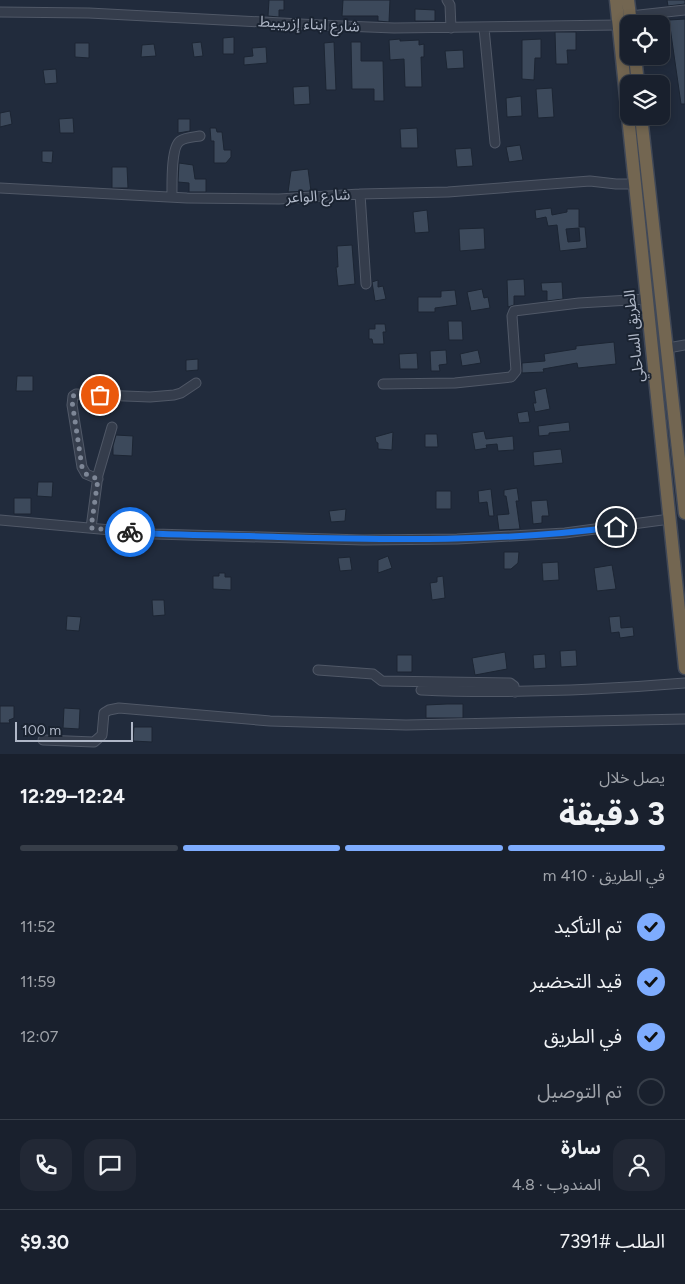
<!DOCTYPE html>
<html lang="ar">
<meta charset="utf-8">
<style>
:root{--surface:#19202d;--page:#222835;--text:#f1f3f6;--muted:#9fa3aa;--line:#373e49;--accent:#7eacfe}
body{margin:0;font-family:Figtree,"Noto Sans Arabic",sans-serif;background:var(--page);color:var(--text);direction:rtl;height:100vh;display:flex;flex-direction:column;font-size:19px;white-space:nowrap}
*{box-sizing:border-box;margin:0}
p{font-size:16px;color:var(--muted)}
.icon{flex:none;width:28px;height:28px;fill:none;stroke:currentColor;stroke-width:2;stroke-linecap:round;stroke-linejoin:round}
.map{position:relative;height:754px;overflow:hidden;direction:ltr}
.panel{display:flex;flex-direction:column;background:var(--surface);flex:1}
.panel>*{flex:none}
.buttons{position:absolute;left:620px;top:15px;display:grid;gap:10px}
.buttons a{display:grid;place-items:center;width:50px;height:50px;border-radius:10px;background:var(--surface);box-shadow:0 2px 8px #0003,0 0 0 1px var(--line);font-size:25px}
.scale{position:absolute;left:15px;bottom:12px;width:118px;box-sizing:border-box;padding-left:5px;border:2px solid #b0b8c8;border-top:0;font-size:14px;line-height:18px;white-space:nowrap;color:#b0b8c8;-webkit-text-stroke:4px #1a2331;paint-order:stroke}
.pin{position:absolute;display:grid;place-items:center;width:42px;height:42px;color:#fff;margin:-21px;border:2px solid #fff;border-radius:50%;box-shadow:0 1px 5px #0007}
.courier{position:absolute;display:grid;place-items:center;width:50px;height:50px;margin:-25px;border:4px solid #1a73e8;border-radius:50%;background:#fff;color:#222;box-shadow:0 1px 6px #0007}
.headline em{font-style:normal;font-weight:700}
.headline div{display:flex;flex-direction:column-reverse}
.headline{display:flex;align-items:center;justify-content:space-between;height:85px;padding:0 20px}
h1{font-size:32px;font-weight:700;line-height:38px}
.bar{display:grid;grid-template-columns:repeat(4,1fr);gap:8px 5px;align-content:center;height:60px;padding:0 20px}
.bar i{height:6px;border-radius:4px;background:var(--line)}
.bar .current{background:var(--accent)}
.bar p{grid-column:span 4}
.line{display:flex;align-items:center;gap:12px;padding:0 20px;border-top:1px solid var(--line)}
.line div{flex:1}
.round{display:grid;place-items:center;flex:none;width:52px;height:52px;border-radius:15px;background:var(--page)}
ol{padding:0 20px;list-style:none}
li{display:flex;align-items:center;gap:15px;height:55px}
li p{margin-inline-start:auto}
li .icon{padding:5px;border-radius:50%;background:var(--accent);color:#111;stroke-width:4}
li:last-child{color:var(--muted)}
li i{width:28px;height:28px;border:2px solid var(--line);border-radius:50%}
.map>svg:first-child{display:block}
.building{fill:#3c495b;stroke:#1c2533;fill-rule:evenodd}
.lines{fill:none;stroke-linecap:round;stroke-linejoin:round}
.minor-casing{stroke:#505867;stroke-width:11}
.highway-casing{stroke:#404857;stroke-width:15}
.minor{stroke:#353d4c;stroke-width:9}
.highway{stroke:#736651;stroke-width:12}
.done{stroke:#7e8797;stroke-width:5;stroke-dasharray:0 9}
.route{stroke:#1a73e8;stroke-width:6}
.labels{text-anchor:middle;stroke-width:4;stroke-linejoin:round;paint-order:stroke}
.street-label{font-size:15px;fill:#b0b8c8;stroke:#1a2331}
</style>
<div class="map">
<svg width="685" height="754" viewBox="0 0 685 754">
<rect width="100%" height="100%" fill="#212b3c"/>
<path class="building" d="M269,0H284V10H279V17L268,16Z
M343,0H390L389,22L378,21V16H342Z
M667,0H685V4L668,6Z
M415,9L435,10V21H415Z
M685,19V104H681L669,20Z
M555,32H576V50H567L568,64H556Z
M234,37V54H223V38Z
M400,39V41L419,40V45L424,44V57H421L422,87H405L404,59L390,60L389,40Z
M541,39V58H535L534,80L522,79V40Z
M201,42L203,56L194,57L192,43Z
M334,42L336,90H326L324,43Z
M351,42H361V61H383L384,101H374V89H352Z
M75,43H89V58L75,57Z
M154,44L156,56L141,57L142,45Z
M266,47L267,63L244,65V57L253,56L252,48Z
M463,50L464,68L447,69L445,51Z
M56,69L57,83L45,84L43,70Z
M309,86L310,104L294,105L293,87Z
M552,88L554,117L538,118L536,89Z
M521,96L522,116L507,117L506,98Z
M10,111L12,124L0,127V113Z
M73,118L74,133H60L59,119Z
M178,119H190V131L178,133Z
M210,128H216L217,132H222L224,150H231V157L226,163H214V141H211Z
M417,128L418,148H401L400,129Z
M520,145L523,160L509,162L506,147Z
M471,148L473,166L457,167L455,149Z
M42,151H53L52,163L42,162Z
M179,163L193,165L195,179H206V192H189V183L178,182Z
M112,167H127L128,188H112Z
M308,169L311,191L288,192L291,171Z
M551,208L552,215L567,212V209H579V227H585L587,248L560,251L557,225L548,226L546,217L536,219L535,210ZM579,228L580,241L568,242L566,229Z
M427,210L429,232L415,233L413,212Z
M484,228L485,249L460,251L459,229Z
M352,245L355,284L338,286L336,267H338L337,246Z
M524,279L525,296H514V305L508,307L507,280Z
M378,280V287L383,286L386,299L375,301L372,282Z
M562,282L563,299L547,301V291H542L541,283Z
M482,289L484,298L488,297L490,308L471,311L467,292Z
M455,290L457,305L435,308V312H418V297H441V291Z
M448,321H462L463,340H449Z
M375,324H385L386,332H383L384,344H373L372,339H369V329H375Z
M614,342L616,364L578,368L577,363L543,369L544,372L522,373V363L545,361L544,354L576,349V346Z
M446,350L447,364L439,365L440,371H431L430,351Z
M478,350L481,363L462,366L460,354Z
M417,353L418,369H400L399,354Z
M198,359V370L186,371V360Z
M17,376H33V391H16Z
M546,388L550,409L535,412L533,403H536L534,391Z
M528,411L530,422L519,423L517,413Z
M569,422L570,431L549,433V435L539,436L538,426Z
M484,431L486,439L513,436L514,450L498,451L497,444L486,445L487,448L475,450L472,433Z
M393,432L392,450L378,449V443L376,442L375,437Z
M425,434H437L438,447H425Z
M116,435L133,436L132,456L113,455V446Z
M561,449L563,463L534,466L533,452Z
M38,482H53L52,497L37,496Z
M517,488L519,501H516L520,529L499,530L497,515L509,514L506,496H504V490Z
M491,489L494,516H489L487,502L479,503L478,491Z
M436,491H451V509H436Z
M14,498H31V514H14Z
M547,500L549,516H542V523L533,524L531,501Z
M346,509L345,521L331,522L329,511Z
M504,552H519L518,563L511,569H504Z
M388,556L392,568L378,573V560Z
M350,557L352,570L340,571L338,558Z
M558,562L559,580L543,581L542,563Z
M612,565L616,589L597,591L594,568Z
M219,573H225V577H231V590L213,589V576H219Z
M443,576L445,598L432,600L430,583L437,582V577Z
M152,600H164L165,615L153,616Z
M67,616L81,617L79,631L66,630Z
M620,616L621,628L633,627L634,636L620,638L619,632L611,633L609,617Z
M576,650L577,666L561,667L560,651Z
M505,652L507,669L475,675L472,658Z
M545,654L546,668L534,669L533,655Z
M397,655H412V672H397Z
M447,704H463V718H426V705Z
M0,706H14V718L9,720L10,723H0Z
M64,708L80,709L79,729L63,728Z
M134,727H152V742L133,741Z"/>
<g class="lines">
<g class="minor-casing">
<path id="minor" d="M447,0L450,5L451,28
M0,12L89,13L319,25L394,28L618,25
M630,16L685,10
M484,28L495,143
M0,188L187,198L279,199L360,194L448,192L590,181L616,184H635
M360,194L366,284
M172,196C172,184 171,147 180,141C185,137 194,137 200,136
M668,348L685,345
M383,384L455,383L511,377L516,371L512,316L514,311L579,303L647,299
M98,479L86,474L82,467L72,405L73,396L76,394L150,397L174,395L181,393L196,383
M0,520L155,534L363,540L457,539L565,533L670,519
M91,528L98,475L112,427
M318,670L373,674L382,681L510,683L514,686L515,692
M421,690C509,694 597,690 685,683
M43,740L94,742L102,735L104,713L109,710L119,708L270,721L406,725L685,719"/>
</g>
<g class="highway-casing">
<path id="highway" d="M616,0L685,668
M628,0L631,24
M635,56L638,84
M641,116L685,513"/>
</g>
<use href="#minor" class="minor"/>
<use href="#highway" class="highway"/>
</g>
<g class="lines">
<path class="done" d="M100,395L76,394L73,396L72,401L82,467L86,474L98,479L91,528L130,532"/>
<path class="route" d="M130,532C179,536 229,535 278,537C390,540 504,542 616,527"/>
</g>
<g class="labels">
<g class="street-label">
<text transform="translate(309 24) rotate(3)" y="5">شارع ابناء إزريبيط</text>
<text transform="translate(318 196) rotate(-3)" y="5">شارع الواعر</text>
<text transform="translate(634 336) rotate(-96)" y="5">الطريق الساحلي</text>
</g>
</g>
</svg>
<div class="buttons">
<a><svg class="icon" aria-label="locate" viewBox="0 0 24 24"><circle cx="12" cy="12" r="6"/><path d="M12 2v4M12 18v4M2 12h4M18 12h4"/></svg></a>
<a><svg class="icon" aria-label="layers" viewBox="0 0 24 24"><path d="M12 4l9 5-9 5-9-5zM3 14l9 5 9-5"/></svg></a>
</div>
<div class="scale">100 m</div>
<div class="pin" style="left:100px;top:395px;background:#ea580c"><svg class="icon" aria-label="bag" viewBox="0 0 24 24"><path d="M5 8h14l-1 12H6zM9 8a3 3 0 0 1 6 0"/></svg></div>
<div class="pin" style="left:616px;top:527px;background:#1f2937"><svg class="icon" aria-label="home" viewBox="0 0 24 24"><path d="M3 11l9-7 9 7M6 9v11h12V9"/></svg></div>
<div class="courier" style="left:130px;top:532px"><svg class="icon" aria-label="bike" viewBox="0 0 24 24"><circle cx="6" cy="16" r="4"/><circle cx="18" cy="16" r="4"/><path d="M6 16l4-8h5l3 8M10 8l3 8H6M13 5h3"/></svg></div>
</div>
<section class="panel">
<div class="headline"><div><h1>3 دقيقة</h1><p>يصل خلال</p></div><em>12:24–12:29</em></div>
<div class="bar"><i class="current"></i><i class="current"></i><i class="current"></i><i></i><p>في الطريق · 410 m</p></div>
<ol>
<li><svg class="icon" aria-label="check" viewBox="0 0 24 24"><path d="M5 12l5 5 9-10"/></svg>تم التأكيد<p>11:52</p></li>
<li><svg class="icon" aria-label="check" viewBox="0 0 24 24"><path d="M5 12l5 5 9-10"/></svg>قيد التحضير<p>11:59</p></li>
<li><svg class="icon" aria-label="check" viewBox="0 0 24 24"><path d="M5 12l5 5 9-10"/></svg>في الطريق<p>12:07</p></li>
<li><i></i>تم التوصيل</li>
</ol>
<div class="line" style="height:90px"><a class="round"><svg class="icon" aria-label="person" viewBox="0 0 24 24"><circle cx="12" cy="8" r="4"/><path d="M4 21q1-7 8-7t8 7"/></svg></a><div><b>سارة</b><p>المندوب · 4.8</p></div><a class="round"><svg class="icon" aria-label="chat" viewBox="0 0 24 24"><path d="M4 5h16v11H9l-5 4z"/></svg></a><a class="round"><svg class="icon" aria-label="phone" viewBox="0 0 24 24"><path d="M5 4h4l2 5-3 2q2 4 5 5l2-3 5 2v4C11 20 4 13 5 4z"/></svg></a></div>
<div class="line" style="height:65px"><div>الطلب #7391</div><b>$9.30</b></div>
</section>
